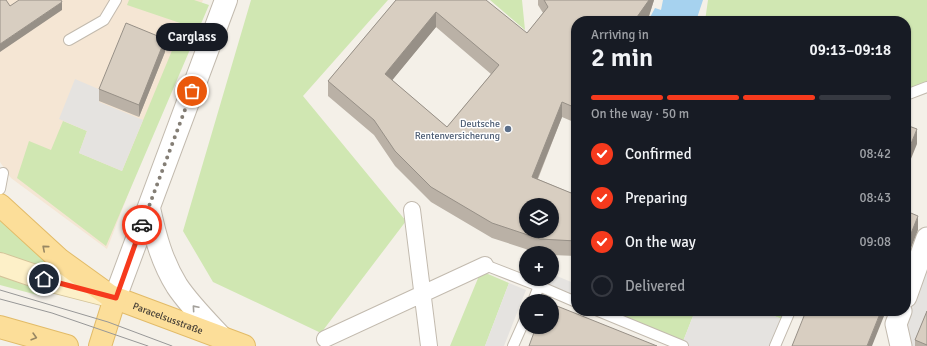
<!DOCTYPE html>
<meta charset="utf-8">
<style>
:root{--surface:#171b24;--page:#242831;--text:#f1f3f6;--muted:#9ea1a6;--line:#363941;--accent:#f63a1d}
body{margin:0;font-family:Signika,sans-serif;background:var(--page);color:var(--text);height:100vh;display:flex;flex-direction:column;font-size:15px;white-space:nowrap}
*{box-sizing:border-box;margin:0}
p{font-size:13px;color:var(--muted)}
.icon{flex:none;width:22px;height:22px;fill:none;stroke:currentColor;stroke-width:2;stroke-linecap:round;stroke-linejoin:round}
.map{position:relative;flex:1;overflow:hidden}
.side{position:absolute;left:571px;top:16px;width:340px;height:300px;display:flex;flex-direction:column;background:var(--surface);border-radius:16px;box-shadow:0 1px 3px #0004}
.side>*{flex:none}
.fabs{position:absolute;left:519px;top:198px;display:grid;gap:8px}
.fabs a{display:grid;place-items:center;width:40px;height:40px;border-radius:50%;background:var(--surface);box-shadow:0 1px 3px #0004;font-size:20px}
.pin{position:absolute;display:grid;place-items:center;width:34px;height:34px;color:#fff;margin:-17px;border:2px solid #fff;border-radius:50%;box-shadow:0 1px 4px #0007}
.courier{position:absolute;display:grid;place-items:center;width:40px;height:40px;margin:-20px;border:3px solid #f63a1d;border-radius:50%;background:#fff;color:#222;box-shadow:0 1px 5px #0007}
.bubble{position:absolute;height:28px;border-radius:14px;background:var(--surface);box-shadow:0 1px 3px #0004;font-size:13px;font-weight:600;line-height:28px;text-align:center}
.headline em{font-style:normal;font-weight:600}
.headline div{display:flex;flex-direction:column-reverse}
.headline{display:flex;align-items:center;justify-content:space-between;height:68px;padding:0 20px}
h1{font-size:26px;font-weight:600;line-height:30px}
.bar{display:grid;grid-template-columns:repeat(4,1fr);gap:6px 4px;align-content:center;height:48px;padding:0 20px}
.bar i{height:5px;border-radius:3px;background:var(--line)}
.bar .on{background:var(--accent)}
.bar p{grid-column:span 4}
ol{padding:0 20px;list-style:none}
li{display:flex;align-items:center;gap:12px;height:44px}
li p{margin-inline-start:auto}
li .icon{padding:4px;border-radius:50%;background:var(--accent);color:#fff;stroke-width:4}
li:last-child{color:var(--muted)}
li i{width:22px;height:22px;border:2px solid var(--line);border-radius:50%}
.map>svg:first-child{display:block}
.commercial{fill:#f5e6d4}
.green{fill:#d0e7b2}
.parking{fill:#e5e3e0}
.water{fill:#a6d2ef}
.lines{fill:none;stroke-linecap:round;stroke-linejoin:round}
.service-casing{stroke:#c2baae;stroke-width:12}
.pedestrian-casing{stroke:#c2baae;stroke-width:18}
.minor-casing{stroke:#c2baae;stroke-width:23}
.tertiary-casing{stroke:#c2baae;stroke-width:24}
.secondary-casing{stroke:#d3c399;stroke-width:24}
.primary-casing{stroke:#e2bb68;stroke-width:24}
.service{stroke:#fff;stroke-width:10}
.pedestrian{stroke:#fff;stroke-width:16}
.minor{stroke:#fff;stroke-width:21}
.tertiary{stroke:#fff;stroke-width:22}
.secondary{stroke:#fdf0c8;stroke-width:22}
.primary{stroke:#fcde99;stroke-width:22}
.tram{stroke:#979797;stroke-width:1}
.wall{fill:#bab1a6;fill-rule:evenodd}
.shaded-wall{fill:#979087}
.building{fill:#d8cec1;stroke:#979087;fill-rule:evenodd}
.oneway{stroke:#988763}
.oneway2{stroke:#a3a09b}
.done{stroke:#847e75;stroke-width:4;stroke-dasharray:0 7.2}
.route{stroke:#f63a1d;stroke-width:5}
.service-dot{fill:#5c6f8a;stroke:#fff;stroke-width:1.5}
.labels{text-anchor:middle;stroke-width:3;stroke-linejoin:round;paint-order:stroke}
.service-label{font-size:10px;fill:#4e5e75;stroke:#fff;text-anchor:end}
.street-label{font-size:10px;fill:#474037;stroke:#fff}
</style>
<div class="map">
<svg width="927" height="346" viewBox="0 0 927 346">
<rect width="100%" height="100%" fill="#f4f0e8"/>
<path class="commercial" d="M0,0H203L107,249L11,178L0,162Z"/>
<path class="green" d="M129,0H194L209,5L106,246L17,178L29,141L51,150L63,121L87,131L79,153L122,171L183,24L127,5Z
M251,0H388L303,96L406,221L321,333L213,282L183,231Z
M490,0H522L525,30Z
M708,0H927V83L906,90V21H705Z
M0,220L50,263V272L0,253Z
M481,271L509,283L485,346H450Z
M0,276L43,291L41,296L0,285Z
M621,311H695L682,344L618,318Z
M762,311H788L784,320Z"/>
<path class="parking" d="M75,79L103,91L99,102L143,120L122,171L79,153L87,131L59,119Z
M927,254V320L916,346H909L902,311Z
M552,274L576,284V302L543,288L546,279H552Z
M509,283L526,290L504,346H485Z
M695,311H762L784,320L773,346H688L682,344Z"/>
<path class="water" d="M663,0H703L696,21H648L655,8L661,10Z"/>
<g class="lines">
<g class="service-casing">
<path id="service" d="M69,40L104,20L116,0
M906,95L927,87
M0,189L3,173
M485,265L539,286L533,301
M539,286L576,302
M598,311L683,346
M513,346L526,317
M775,346L790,311"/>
</g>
<g class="pedestrian-casing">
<path id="pedestrian" d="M412,210L429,346
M325,339L485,265"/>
</g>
<g class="minor-casing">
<path id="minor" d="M906,297L927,238
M901,346L896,324L901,311"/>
</g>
<g class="tertiary-casing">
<path id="tertiary" d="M149,208C155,236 162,262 177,286C189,304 206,321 221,337
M115,298L226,0"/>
</g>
<g class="secondary-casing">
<path id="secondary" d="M0,264L44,279L110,296"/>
</g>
<g class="primary-casing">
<g id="primary">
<path id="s1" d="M0,205L60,260L110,296L244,346"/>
<path d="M0,327L67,346"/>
<path d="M100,346L115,298"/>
</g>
</g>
<use href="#service" class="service"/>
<use href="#pedestrian" class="pedestrian"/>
<use href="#minor" class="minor"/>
<use href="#tertiary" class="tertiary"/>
<use href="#secondary" class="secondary"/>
<use href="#primary" class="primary"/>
<path class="tram" d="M0,290L108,322L172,346
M0,299L52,313L148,346"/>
</g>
<path class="wall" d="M396,0L527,33L543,13L538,5V0H654L649,16L645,21H576V123L562,117L538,179L576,195V256L552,255V253H538L492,238L431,202L395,166L374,135L328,96V81ZM436,27L491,74L447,127L392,80Z
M165,52L139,117L99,101V89Z
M927,311V346H915V340Z"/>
<path class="shaded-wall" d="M649,0H654L649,16L645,21H631Z
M62,2V10L0,52V44Z
M436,12V27L385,89V74Z
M165,39V52L139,117V105Z
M562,102V117L532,192V177Z
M917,129V144L906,171V156Z
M918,216V230L906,261V246Z
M881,311H886L872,346H867Z"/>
<path class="building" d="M0,0H6L10,6L19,0H61L62,2L0,44Z
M396,0H486L527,33L548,7L544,0H649L637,17L631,21H576V108L562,102L532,177L576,195V241L540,239L492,223L431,187L395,151L374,120L328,81ZM436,12L499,65L447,127L385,74ZM526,205H552V231H526Z
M126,23L165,39L139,105L99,89Z
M906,125L917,129L906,156Z
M906,211L918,216L906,246Z
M552,304L657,346H529L536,327H552Z
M806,311H881L867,346H792Z
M927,311V345L915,340Z"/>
<defs><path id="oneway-chevron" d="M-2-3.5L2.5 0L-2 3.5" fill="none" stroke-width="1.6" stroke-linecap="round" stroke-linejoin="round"/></defs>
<g class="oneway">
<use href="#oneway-chevron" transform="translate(45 248) rotate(-139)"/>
<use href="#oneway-chevron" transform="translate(34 337) rotate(16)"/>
</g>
<use class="oneway2" href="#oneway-chevron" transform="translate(195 308) rotate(-131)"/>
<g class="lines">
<path class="done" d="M142,225L192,91"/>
<path class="route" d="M44,279L116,298L142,225"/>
</g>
<circle class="service-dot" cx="508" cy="129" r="4"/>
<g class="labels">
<g class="service-label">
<text x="500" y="127">Deutsche<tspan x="500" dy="12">Rentenversicherung</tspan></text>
</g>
<g class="street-label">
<text dy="4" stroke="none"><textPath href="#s1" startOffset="205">Paracelsusstraße</textPath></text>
</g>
</g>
</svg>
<div class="fabs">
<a><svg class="icon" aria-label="layers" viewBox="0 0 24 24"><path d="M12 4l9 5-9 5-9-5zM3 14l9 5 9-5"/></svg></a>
<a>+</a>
<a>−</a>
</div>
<div class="pin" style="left:192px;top:91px;background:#ea580c"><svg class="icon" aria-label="bag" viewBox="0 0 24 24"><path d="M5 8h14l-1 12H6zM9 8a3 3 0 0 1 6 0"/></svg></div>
<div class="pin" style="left:44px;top:279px;background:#1f2937"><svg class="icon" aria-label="home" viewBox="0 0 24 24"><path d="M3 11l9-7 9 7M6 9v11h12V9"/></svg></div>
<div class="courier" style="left:142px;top:225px"><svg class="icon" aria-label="car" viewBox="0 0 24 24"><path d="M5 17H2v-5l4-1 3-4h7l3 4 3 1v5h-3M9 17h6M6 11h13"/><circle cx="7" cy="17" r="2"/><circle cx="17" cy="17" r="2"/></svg></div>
<div class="bubble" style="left:156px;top:23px;width:72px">Carglass</div>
<section class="side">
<div class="headline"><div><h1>2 min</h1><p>Arriving in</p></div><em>09:13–09:18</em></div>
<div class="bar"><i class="on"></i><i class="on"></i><i class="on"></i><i></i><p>On the way · 50 m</p></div>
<ol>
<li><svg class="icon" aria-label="check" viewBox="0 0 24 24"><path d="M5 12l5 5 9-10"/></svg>Confirmed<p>08:42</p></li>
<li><svg class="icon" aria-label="check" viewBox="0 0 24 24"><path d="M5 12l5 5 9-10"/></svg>Preparing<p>08:43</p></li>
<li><svg class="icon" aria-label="check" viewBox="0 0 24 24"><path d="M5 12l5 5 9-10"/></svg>On the way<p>09:08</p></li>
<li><i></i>Delivered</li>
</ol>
</section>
</div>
